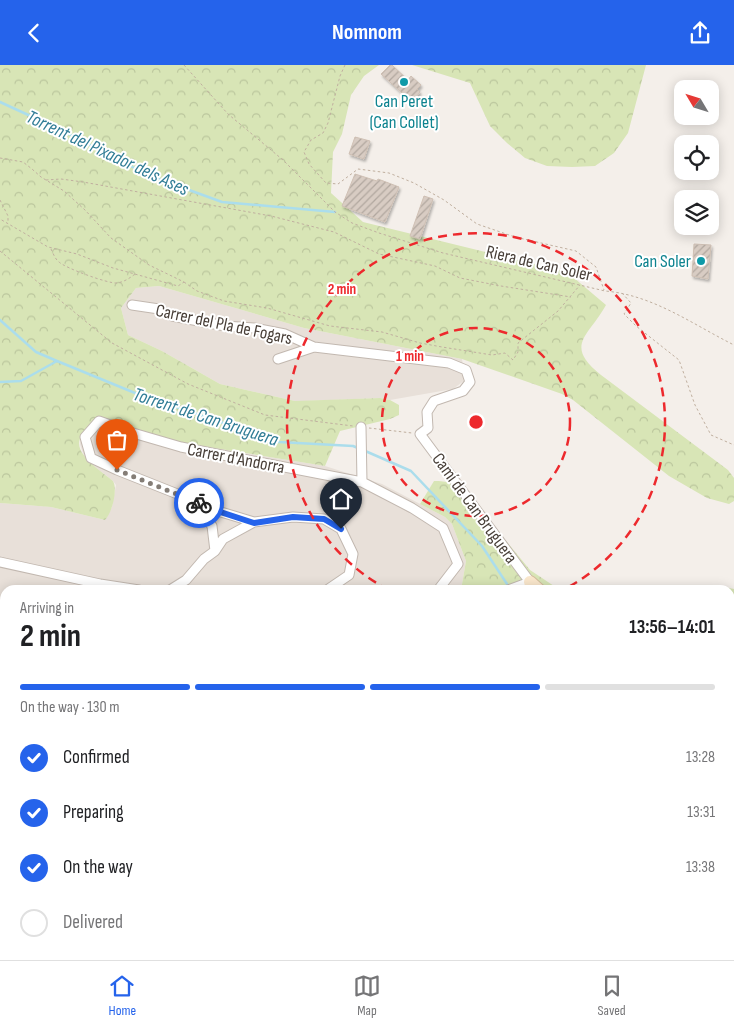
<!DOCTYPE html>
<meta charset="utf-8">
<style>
:root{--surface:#fff;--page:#f6f6f6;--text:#202124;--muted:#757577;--line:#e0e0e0;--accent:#2563eb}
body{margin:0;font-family:"Sofia Sans Condensed",sans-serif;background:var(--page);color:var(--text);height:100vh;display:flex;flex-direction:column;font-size:19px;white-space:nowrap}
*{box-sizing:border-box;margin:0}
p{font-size:16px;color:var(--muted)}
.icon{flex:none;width:28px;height:28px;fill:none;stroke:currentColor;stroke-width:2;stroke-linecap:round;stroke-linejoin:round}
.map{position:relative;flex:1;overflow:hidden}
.details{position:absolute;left:0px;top:520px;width:735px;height:375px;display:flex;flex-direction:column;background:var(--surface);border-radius:15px 15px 0 0;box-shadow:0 2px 12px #0003}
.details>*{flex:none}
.needle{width:32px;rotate:308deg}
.buttons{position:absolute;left:674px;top:15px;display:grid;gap:10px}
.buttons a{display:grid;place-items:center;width:45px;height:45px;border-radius:10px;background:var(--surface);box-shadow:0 2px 12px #0003;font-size:25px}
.pin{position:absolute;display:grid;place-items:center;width:42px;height:42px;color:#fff;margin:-51px -21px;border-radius:50% 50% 50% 0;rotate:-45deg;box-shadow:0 0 5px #0007}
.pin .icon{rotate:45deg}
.courier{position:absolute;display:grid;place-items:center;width:50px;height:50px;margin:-25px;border:4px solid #2563eb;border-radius:50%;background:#fff;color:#222;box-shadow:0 1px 6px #0007}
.summary em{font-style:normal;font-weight:700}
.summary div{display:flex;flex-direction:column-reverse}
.summary{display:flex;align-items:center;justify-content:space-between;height:85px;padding:0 20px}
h1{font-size:32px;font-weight:700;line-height:38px}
.bar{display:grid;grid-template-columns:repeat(4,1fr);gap:8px 5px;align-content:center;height:60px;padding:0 20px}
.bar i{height:6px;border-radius:4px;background:var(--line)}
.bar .current{background:var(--accent)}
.bar p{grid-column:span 4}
ol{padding:0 20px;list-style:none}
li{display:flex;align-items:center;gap:15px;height:55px}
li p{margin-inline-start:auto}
li .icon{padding:5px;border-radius:50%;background:var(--accent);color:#fff;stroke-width:4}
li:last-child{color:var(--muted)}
li i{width:28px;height:28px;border:2px solid var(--line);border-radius:50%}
header{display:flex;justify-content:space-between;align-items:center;height:65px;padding:0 20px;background:var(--accent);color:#fff;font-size:22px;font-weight:700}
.dock{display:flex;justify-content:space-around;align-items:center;height:70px;border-top:1px solid var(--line);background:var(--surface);font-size:14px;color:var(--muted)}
.dock a{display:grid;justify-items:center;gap:2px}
.dock .current{color:var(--accent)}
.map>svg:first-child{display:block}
.residential{fill:#e8e0d9}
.forest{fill:url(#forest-crowns)}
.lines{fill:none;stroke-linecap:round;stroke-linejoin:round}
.stream{stroke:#abddec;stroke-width:2.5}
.building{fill:url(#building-hatch);stroke:#cfc0b4;filter:url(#shadow)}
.street-casing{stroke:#c2b8b0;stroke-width:11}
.secondary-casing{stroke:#d4bd9e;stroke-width:14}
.path{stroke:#c0af9f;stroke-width:1;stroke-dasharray:2.5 2.5;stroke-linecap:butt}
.street{stroke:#fff;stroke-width:9}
.secondary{stroke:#fbe8cd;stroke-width:12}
.done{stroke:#847d76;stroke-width:5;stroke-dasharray:0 9}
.route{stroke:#2563eb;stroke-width:6}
.ring{fill:none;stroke:#ed292d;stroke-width:2.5;stroke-dasharray:9 6}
.culture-dot{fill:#0f9aa8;stroke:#fff;stroke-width:2}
.labels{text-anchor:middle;stroke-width:4;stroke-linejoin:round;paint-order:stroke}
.culture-label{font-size:18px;fill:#0d838f;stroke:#fff}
.street-label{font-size:18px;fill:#483f38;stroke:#fff}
.water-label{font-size:19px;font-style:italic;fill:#317d96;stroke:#fff}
.centre{fill:#ed292d;stroke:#fff;stroke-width:2.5}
.ring-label{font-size:15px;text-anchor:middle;font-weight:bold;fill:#ed292d;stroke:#fff;stroke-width:4;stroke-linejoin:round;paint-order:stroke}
</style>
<header><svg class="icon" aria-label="back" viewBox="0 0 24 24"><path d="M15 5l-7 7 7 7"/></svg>Nomnom<svg class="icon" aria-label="share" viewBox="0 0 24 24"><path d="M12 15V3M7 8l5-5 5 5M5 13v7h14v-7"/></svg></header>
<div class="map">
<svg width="734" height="895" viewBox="0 0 734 895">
<defs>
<pattern id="forest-crowns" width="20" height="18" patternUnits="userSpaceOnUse" patternTransform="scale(1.25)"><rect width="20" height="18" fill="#d8e5b6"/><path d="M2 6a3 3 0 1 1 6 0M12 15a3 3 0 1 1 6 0" fill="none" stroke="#bbc69d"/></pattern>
<pattern id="building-hatch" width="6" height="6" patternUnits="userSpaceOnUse" patternTransform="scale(1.25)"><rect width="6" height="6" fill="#d8ccc3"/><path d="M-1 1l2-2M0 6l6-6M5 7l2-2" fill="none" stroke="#b1a79f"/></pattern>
<filter id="shadow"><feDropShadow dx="1.5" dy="2.5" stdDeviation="1" flood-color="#0004"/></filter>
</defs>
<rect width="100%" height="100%" fill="#f4efea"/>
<path class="residential" d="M159,221L304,263L462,294L465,315L453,324L390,335L380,333L306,336H295L220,319L162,286L128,270L121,243L136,223Z
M97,354L159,374L325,401L382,419L445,452L452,459L466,496L461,525H5V577L0,575V438L51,442L105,455L112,442L116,420L113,416L85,394L80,379V373Z
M5,745V843L0,850V747Z"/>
<path class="forest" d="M0,0H379L364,11L351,30L342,69L333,87L331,128L363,157L567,207L606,240C589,271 563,280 601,310L728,405L734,413V436L729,439L707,433L669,411L573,335L562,329L462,294L304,263L159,221L136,223L121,243L128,270L162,286L220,319L295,336L380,333L390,335L399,340V350L390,354L340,366L325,401L159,374L97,354C92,360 85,366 81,372C71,388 103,407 113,416C118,425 112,448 105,455L51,442L0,438Z
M412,0H646L628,68L614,88L595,101L572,102L547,101L525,93L507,78L490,61L470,18Z
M434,416C447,416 455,418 465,426L530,505L560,525H461L466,496L452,459L445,452L420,439Z
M724,522L734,524V669L730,667V525H721Z
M5,617V745L0,747V630Z"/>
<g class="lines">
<path class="stream" d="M0,37L61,65L148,110L222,137L335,147
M0,255L36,287L57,296
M0,317L21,316L57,296L135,328L279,377L353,381L358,383
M363,385L411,406L482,481L509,522
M0,583L5,585
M730,651L734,653"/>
</g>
<path class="building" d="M390,0H392L408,15L411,11L421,20L417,24L420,27L412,37L381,9Z
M355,72L370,76L364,94L349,89Z
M355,109L377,116L378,114L399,122L385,157L342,141Z
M424,131L433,134L420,174L410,171Z
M694,179L711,180L708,214L692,211Z"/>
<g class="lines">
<g class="street-casing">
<path id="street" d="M132,240L159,244L172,251L225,261L254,263L285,269L314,282L449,298L466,305L470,317L463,326L434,336L427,347L428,363L420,369L530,517L508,525
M278,294L314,282
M361,362L362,417
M192,436L212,461L215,486
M254,457L211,444L190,434L117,405L91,393L85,372L99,356L133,368L181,382L362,417L412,443L443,463L458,499L438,525
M0,497L100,519L139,525
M170,525L186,515L204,494L215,486L223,474L254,457L293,452L324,454L341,464L353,489L349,510L327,525
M0,572L5,574
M0,753L5,751"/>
</g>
<g class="secondary-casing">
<path id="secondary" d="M530,517L539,525
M730,641L734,643"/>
</g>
<path class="path" d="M184,0L228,49L283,95L335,147L352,158L379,168L443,188L605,226C653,230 692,259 734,280
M345,0L340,11L328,58L323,68L311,75L304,87L309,99L326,118L338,119L358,104L389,108L414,118L444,135L477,159L515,172L576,186L596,202L604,225
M0,93L23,97L32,104L41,112L64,126L85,145L111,173L149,200L184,217L178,221L113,203L77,189L48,182L0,154
M46,115L61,114L83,117L271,151L334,167L379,189L435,201L460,213L501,221L571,232
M0,135L8,151V156
M51,184C53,188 55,194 59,197C65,203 109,219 117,218C124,217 130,213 135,209
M0,186L112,278L188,319L265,350L353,361
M184,217L197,226L224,236L267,243L330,261L382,267L420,278L442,282L492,290L505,288L513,295L518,287V278L558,246L580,220
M622,228L631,238L624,249L636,261L679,295L695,340L711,370L734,380
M369,363L412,368
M457,890L460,895
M519,890L526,895
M514,895L518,890
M531,895L536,890"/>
<use href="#street" class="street"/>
<use href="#secondary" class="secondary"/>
</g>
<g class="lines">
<path class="done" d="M117,405L199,438"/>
<path class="route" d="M199,438L211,444L254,458L293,452L324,454L341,464"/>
</g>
<g class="ring">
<circle cx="476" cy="357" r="94"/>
<path d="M389 525A189 189 0 1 1 563 525"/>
</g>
<g class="culture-dot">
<circle cx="404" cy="17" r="5"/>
<circle cx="701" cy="196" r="5"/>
</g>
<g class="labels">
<g class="culture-label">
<text x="404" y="42">Can Peret<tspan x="404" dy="21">(Can Collet)</tspan></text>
<text x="691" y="202" text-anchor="end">Can Soler</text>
</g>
<g class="street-label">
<text transform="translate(539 198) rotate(13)" y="6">Riera de Can Soler</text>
<text transform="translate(224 259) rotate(12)" y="6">Carrer del Pla de Fogars</text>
<text transform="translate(236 393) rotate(11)" y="6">Carrer d'Andorra</text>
<text transform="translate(475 443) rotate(54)" y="6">Camí de Can Bruguera</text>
</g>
<g class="water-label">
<text transform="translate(108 87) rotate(25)" y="7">Torrent del Pixador dels Ases</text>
<text transform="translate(206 351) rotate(18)" y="7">Torrent de Can Bruguera</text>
</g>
</g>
<circle cx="476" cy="357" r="8" class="centre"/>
<g class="ring-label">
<text x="342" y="229">2 min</text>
<text x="410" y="296">1 min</text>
</g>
</svg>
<div class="buttons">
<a><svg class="needle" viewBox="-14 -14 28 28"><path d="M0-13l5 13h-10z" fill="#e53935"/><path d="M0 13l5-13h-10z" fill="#757577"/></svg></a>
<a><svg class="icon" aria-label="locate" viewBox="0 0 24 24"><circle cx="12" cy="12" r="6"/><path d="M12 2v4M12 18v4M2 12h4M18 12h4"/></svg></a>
<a><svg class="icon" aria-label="layers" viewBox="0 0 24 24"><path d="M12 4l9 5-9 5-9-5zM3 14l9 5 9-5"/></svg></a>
</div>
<div class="pin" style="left:117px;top:405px;background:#ea580c"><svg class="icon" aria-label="bag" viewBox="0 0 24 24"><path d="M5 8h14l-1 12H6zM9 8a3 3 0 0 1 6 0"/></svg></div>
<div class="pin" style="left:341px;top:464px;background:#1f2937"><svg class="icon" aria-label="home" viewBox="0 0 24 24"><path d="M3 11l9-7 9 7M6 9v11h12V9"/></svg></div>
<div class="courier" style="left:199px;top:438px"><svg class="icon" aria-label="bike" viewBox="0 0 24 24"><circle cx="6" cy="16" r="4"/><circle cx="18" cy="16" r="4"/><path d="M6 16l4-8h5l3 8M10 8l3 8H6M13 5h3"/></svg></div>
<section class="details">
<div class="summary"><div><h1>2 min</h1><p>Arriving in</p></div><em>13:56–14:01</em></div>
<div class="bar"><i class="current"></i><i class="current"></i><i class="current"></i><i></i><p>On the way · 130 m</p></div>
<ol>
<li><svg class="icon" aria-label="check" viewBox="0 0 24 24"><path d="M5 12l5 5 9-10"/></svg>Confirmed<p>13:28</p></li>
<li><svg class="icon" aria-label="check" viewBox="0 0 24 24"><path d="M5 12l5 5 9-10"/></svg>Preparing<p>13:31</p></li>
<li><svg class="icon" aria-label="check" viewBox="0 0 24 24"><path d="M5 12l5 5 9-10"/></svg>On the way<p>13:38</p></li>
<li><i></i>Delivered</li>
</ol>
</section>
</div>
<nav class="dock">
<a class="current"><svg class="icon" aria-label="home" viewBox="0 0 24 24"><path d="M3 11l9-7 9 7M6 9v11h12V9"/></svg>Home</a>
<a><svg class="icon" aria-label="map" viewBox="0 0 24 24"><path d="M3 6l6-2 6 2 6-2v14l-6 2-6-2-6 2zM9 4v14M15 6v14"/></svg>Map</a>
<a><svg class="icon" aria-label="saved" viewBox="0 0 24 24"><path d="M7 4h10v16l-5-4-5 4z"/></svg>Saved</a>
</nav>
